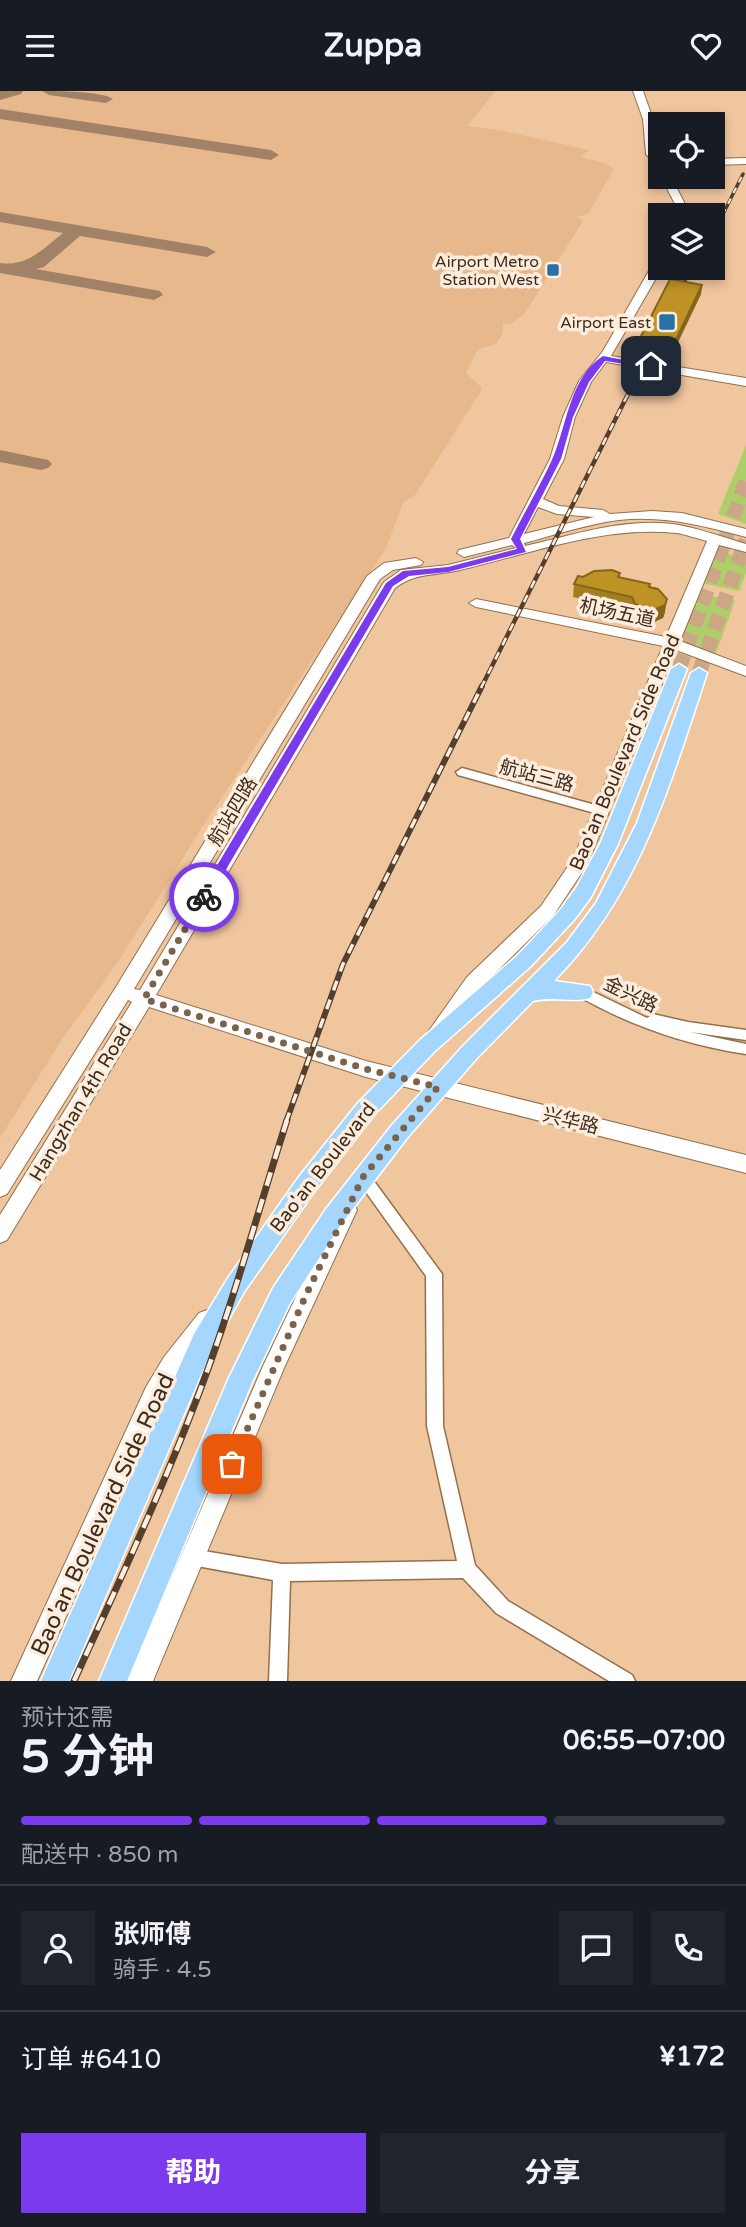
<!DOCTYPE html>
<html lang="zh">
<meta charset="utf-8">
<style>
:root{--surface:#171b24;--page:#20242c;--text:#f1f3f6;--muted:#9ea1a6;--line:#363941;--accent:#7c3aed}
body{margin:0;font-family:"Varela Round","Noto Sans SC",sans-serif;background:var(--page);color:var(--text);height:100vh;display:flex;flex-direction:column;font-size:26px;white-space:nowrap}
*{box-sizing:border-box;margin:0}
p{font-size:23px;color:var(--muted)}
.icon{flex:none;width:38px;height:38px;fill:none;stroke:currentColor;stroke-width:2;stroke-linecap:round;stroke-linejoin:round}
.map{position:relative;height:1590px;overflow:hidden}
.sheet{display:flex;flex-direction:column;background:var(--surface);flex:1}
.sheet>*{flex:none}
.controls{position:absolute;left:648px;top:21px;display:grid;gap:14px}
.controls a{display:grid;place-items:center;width:77px;height:77px;border-radius:0px;background:var(--surface);box-shadow:0 4px 10px #0003;font-size:35px}
.pin{position:absolute;display:grid;place-items:center;width:60px;height:60px;color:#fff;margin:-30px;border-radius:14px;box-shadow:0 4px 10px #0006}
.courier{position:absolute;display:grid;place-items:center;width:70px;height:70px;margin:-35px;border:5px solid #7c3aed;border-radius:50%;background:#fff;color:#222;box-shadow:0 2px 9px #0007}
.head em{font-style:normal;font-weight:700}
.head div{display:flex;flex-direction:column-reverse}
.head{display:flex;align-items:center;justify-content:space-between;height:119px;padding:0 21px}
h1{font-size:46px;font-weight:700;line-height:52px}
.bar{display:grid;grid-template-columns:repeat(4,1fr);gap:10px 7px;align-content:center;height:84px;padding:0 21px}
.bar i{height:9px;border-radius:5px;background:var(--line)}
.bar .active{background:var(--accent)}
.bar p{grid-column:span 4}
.line{display:flex;align-items:center;gap:18px;padding:0 21px;border-top:2px solid var(--line)}
.line div{flex:1}
.round{display:grid;place-items:center;flex:none;width:74px;height:74px;border-radius:0px;background:var(--page)}
.cta{display:flex;gap:14px;margin-top:auto;padding:14px 21px}
.cta a{flex:1;height:80px;border-radius:0px;background:var(--accent);color:#fff;font-size:28px;font-weight:700;line-height:80px;text-align:center}
.cta a+a{background:var(--page);color:var(--text)}
header{display:flex;justify-content:space-between;align-items:center;height:91px;padding:0 21px;background:var(--surface);font-size:32px;font-weight:700}
.map>svg:first-child{display:block}
.built{fill:#e7b88b}
.green{fill:#adcf6a}
.lines{fill:none;stroke-linecap:round;stroke-linejoin:round}
.taxiway{fill:#a28266;fill-rule:evenodd}
.primary-tunnel{stroke:#cca785;stroke-width:15;stroke-dasharray:15 8;stroke-linecap:butt}
.street-casing{stroke:#956f4a;stroke-width:3}
.secondary-casing{stroke:#956f4a;stroke-width:2}
.primary-casing{stroke:#fff;stroke-width:3}
.street{fill:#fff;fill-rule:evenodd}
.secondary{fill:#fff;fill-rule:evenodd}
.primary{fill:#a5d7fe;fill-rule:evenodd}
.rail-far3-casing{stroke:#533f2c;stroke-width:3.5}
.rail-far2-casing{stroke:#533f2c;stroke-width:4.5}
.rail-far1-casing{stroke:#533f2c;stroke-width:6}
.rail-casing{stroke:#533f2c;stroke-width:7}
.rail-far3{stroke:#feecdd;stroke-width:2;stroke-dasharray:6;stroke-linecap:butt}
.rail-far2{stroke:#feecdd;stroke-width:2.5;stroke-dasharray:8;stroke-linecap:butt}
.rail-far1{stroke:#feecdd;stroke-width:3.5;stroke-dasharray:10;stroke-linecap:butt}
.rail{stroke:#feecdd;stroke-width:4.5;stroke-dasharray:14;stroke-linecap:butt}
.wall{fill:#a37e20}
.shaded-wall{fill:#85661a}
.building{fill:#be9225;stroke:#85661a;stroke-width:2}
.route{fill:#7c3aed}
.done{stroke:#7b624a;stroke-width:7;stroke-dasharray:0 12.6}
.poi-dot{fill:#2a71a5;stroke:#feecdd;stroke-width:2.5}
.labels{text-anchor:middle;stroke-width:7;stroke-linejoin:round;paint-order:stroke}
.far-poi-label{font-size:16px;fill:#3c2c1c;stroke:#feecdd;text-anchor:end}
.street-label{font-size:19px;fill:#3c2c1c;stroke:#feecdd}
.near-street-label{font-size:23px;fill:#3c2c1c;stroke:#feecdd}
</style>
<header><svg class="icon" aria-label="menu" viewBox="0 0 24 24"><path d="M4 6h16M4 12h16M4 18h16"/></svg>Zuppa<svg class="icon" aria-label="heart" viewBox="0 0 24 24"><path d="M12 20l-8-8c-3-5 5-10 8-4 3-6 11-1 8 4z"/></svg></header>
<div class="map">
<svg width="746" height="1590" viewBox="0 0 746 1590">
<rect width="100%" height="100%" fill="#f0c69f"/>
<path class="built" d="M0,0H496L467,35L499,39L589,59L581,66L608,73L614,78L588,123L577,126L583,130L525,222L511,233L503,232V242L496,253L478,258L466,282L482,297L481,300L415,404L403,412L386,457L199,741L118,871L61,950L0,1047Z"/>
<path class="green" d="M746,354V433L718,423Z
M723,461L746,469V482L739,500L701,492L712,463Z
M699,502L735,510L716,562L680,550Z"/>
<g class="lines">
<path class="taxiway" d="M0,0H23L21,3L0,9Z
M42,0C59,0 101,0 113,8L106,12L49,4Z
M0,18L271,59L279,64L271,69L0,28Z
M0,121L207,156L216,161L207,166L80,145L44,176L36,178L160,200L163,204L154,209L0,182V172C27,176 43,158 63,142L0,131Z
M0,359L48,369L52,373L48,377L41,379L0,371Z"/>
<path class="primary-tunnel" d="M679,578L746,390
M699,582L746,449"/>
<g class="street-casing">
<path id="street" d="M462,677L606,717L608,720L602,724L458,684L456,681Z
M583,896L647,927L653,923L688,931L746,939V949L690,941L746,953V963C686,954 631,935 578,905L576,901L578,897Z
M363,1080L368,1082L442,1183L443,1335L475,1474L508,1510L632,1584L635,1590H609L496,1522L463,1487L290,1490L287,1590H269L273,1489L186,1473L183,1467L186,1461L192,1458L282,1473L457,1470L427,1335L426,1185L358,1090L356,1086L358,1082Z"/>
</g>
<g class="secondary-casing">
<path id="secondary" d="M633,0H643L653,28L654,57L660,69V79L646,63L643,28Z
M746,67V73L712,74V68Z
M661,86H671L684,111L686,124H676L674,111Z
M660,168V177H662L611,265L746,287V295L606,271L591,291L575,326L564,368L543,408L559,415L603,419L610,423L652,420L682,422L746,438V446C704,435 663,424 619,429C587,433 555,444 524,452L525,455C573,444 629,425 679,434C703,439 723,446 746,453V461L719,454L680,550L746,575V585L676,559L587,774L553,825L481,896L445,946L438,948L431,946L428,941L467,886L541,815L573,768L663,555L476,516L469,512L476,508L666,546L707,450C697,448 686,443 676,442C604,434 529,463 460,479C435,485 416,481 395,497L156,904L366,970L746,1064V1082L366,986L149,916L7,1149L0,1152V1124L132,911L128,909L7,1103L0,1106V1079L116,896L367,485L384,472L416,467L423,471L421,474L393,479L380,488L134,898L140,899L384,491L401,479L448,474L516,457L512,454L464,466L457,462L459,459L509,447L550,368L563,326L579,290L603,260L654,171ZM538,416L557,423L594,426L524,443Z
M347,1110L354,1113L357,1119L284,1277L153,1590H127L263,1275L340,1113Z
M207,1219L215,1222L218,1229L180,1280L162,1312L37,1590H11L146,1296L164,1266L199,1222Z"/>
</g>
<g class="primary-casing">
<path id="primary" d="M679,573L687,578L618,753L591,806L574,829L531,875L434,961L374,1024L314,1101L244,1201L212,1258L69,1590H41L194,1243L228,1187L298,1087L358,1012L420,949L517,865L560,819L576,797L600,753L671,578Z
M699,577L707,582C669,696 640,802 554,890L590,895L593,901L590,907C574,912 554,905 533,910L477,967L407,1047L342,1132L290,1212L253,1289L127,1590H99L228,1289L273,1197L326,1118L392,1034L463,955L567,851L596,812L637,732L691,582Z"/>
</g>
<use href="#street" class="street"/>
<use href="#secondary" class="secondary"/>
<use href="#primary" class="primary"/>
<g class="rail-far3-casing">
<path id="rail-far3" d="M712,145L743,83
M676,208L691,177
M649,261L655,249"/>
</g>
<g class="rail-far2-casing">
<path id="rail-far2" d="M481,597L650,259"/>
</g>
<g class="rail-far1-casing">
<path id="rail-far1" d="M286,1031L343,873L482,595"/>
</g>
<g class="rail-casing">
<path id="rail" d="M74,1590C117,1495 162,1400 199,1302C233,1213 258,1120 287,1029"/>
</g>
<use href="#rail-far3" class="rail-far3"/>
<use href="#rail-far2" class="rail-far2"/>
<use href="#rail-far1" class="rail-far1"/>
<use href="#rail" class="rail"/>
</g>
<path class="wall" d="M702,194L701,203L669,270L634,264L636,255Z
M620,482V486L650,496L665,521L663,527L654,531H643L633,526L630,519L573,506L574,493L583,486Z"/>
<path class="shaded-wall" d="M702,194L701,203L669,270L670,261Z
M667,508L665,521L663,527L654,531L656,518Z"/>
<path class="building" d="M670,188L702,194L670,261L636,255Z
M612,479L620,482L618,486L650,493L649,496L658,498L667,508L665,514L656,518H645L635,513L632,506L574,493L578,485L583,486L594,480Z"/>
<path class="route" d="M603,265L655,275L651,277L605,270L589,291L573,326L561,368L520,448L526,461L448,481L409,485L393,495L208,809H200V803L386,492L403,480L448,476L517,458L511,448C524,422 539,397 551,371C567,337 569,286 603,265Z"/>
<g class="lines">
<path class="done" d="M204,806L144,908L366,978L438,996L363,1086L306,1204L232,1373"/>
</g>
<g class="poi-dot">
<rect x="546" y="172" width="14" height="14" rx="3.5"/>
<rect x="658" y="222" width="18" height="18" rx="3.5"/>
</g>
<g class="labels">
<g class="far-poi-label">
<text x="539" y="176">Airport Metro<tspan x="539" dy="18">Station West</tspan></text>
<text x="651" y="237">Airport East</text>
</g>
<g class="street-label">
<text transform="translate(617 521) rotate(12)" y="7">机场五道</text>
<text transform="translate(624 661) rotate(-67)" y="7">Bao'an Boulevard Side Road</text>
<text transform="translate(537 684) rotate(15)" y="7">航站三路</text>
<text transform="translate(232 720) rotate(-59)" y="7">航站四路</text>
<text transform="translate(631 903) rotate(26)" y="7">金兴路</text>
<text transform="translate(80 1011) rotate(-59)" y="7">Hangzhan 4th Road</text>
<text transform="translate(571 1029) rotate(14)" y="7">兴华路</text>
<text transform="translate(322 1076) rotate(-52)" y="7">Bao'an Boulevard</text>
</g>
<g class="near-street-label">
<text transform="translate(102 1423) rotate(-65)" y="8">Bao'an Boulevard Side Road</text>
</g>
</g>
</svg>
<div class="controls">
<a><svg class="icon" aria-label="locate" viewBox="0 0 24 24"><circle cx="12" cy="12" r="6"/><path d="M12 2v4M12 18v4M2 12h4M18 12h4"/></svg></a>
<a><svg class="icon" aria-label="layers" viewBox="0 0 24 24"><path d="M12 4l9 5-9 5-9-5zM3 14l9 5 9-5"/></svg></a>
</div>
<div class="pin" style="left:232px;top:1373px;background:#ea580c"><svg class="icon" aria-label="bag" viewBox="0 0 24 24"><path d="M5 8h14l-1 12H6zM9 8a3 3 0 0 1 6 0"/></svg></div>
<div class="pin" style="left:651px;top:275px;background:#1f2937"><svg class="icon" aria-label="home" viewBox="0 0 24 24"><path d="M3 11l9-7 9 7M6 9v11h12V9"/></svg></div>
<div class="courier" style="left:204px;top:806px"><svg class="icon" aria-label="bike" viewBox="0 0 24 24"><circle cx="6" cy="16" r="4"/><circle cx="18" cy="16" r="4"/><path d="M6 16l4-8h5l3 8M10 8l3 8H6M13 5h3"/></svg></div>
</div>
<section class="sheet">
<div class="head"><div><h1>5 分钟</h1><p>预计还需</p></div><em>06:55–07:00</em></div>
<div class="bar"><i class="active"></i><i class="active"></i><i class="active"></i><i></i><p>配送中 · 850 m</p></div>
<div class="line" style="height:126px"><a class="round"><svg class="icon" aria-label="person" viewBox="0 0 24 24"><circle cx="12" cy="8" r="4"/><path d="M4 21q1-7 8-7t8 7"/></svg></a><div><b>张师傅</b><p>骑手 · 4.5</p></div><a class="round"><svg class="icon" aria-label="chat" viewBox="0 0 24 24"><path d="M4 5h16v11H9l-5 4z"/></svg></a><a class="round"><svg class="icon" aria-label="phone" viewBox="0 0 24 24"><path d="M5 4h4l2 5-3 2q2 4 5 5l2-3 5 2v4C11 20 4 13 5 4z"/></svg></a></div>
<div class="line" style="height:91px"><div>订单 #6410</div><b>¥172</b></div>
<div class="cta"><a>帮助</a><a>分享</a></div>
</section>
